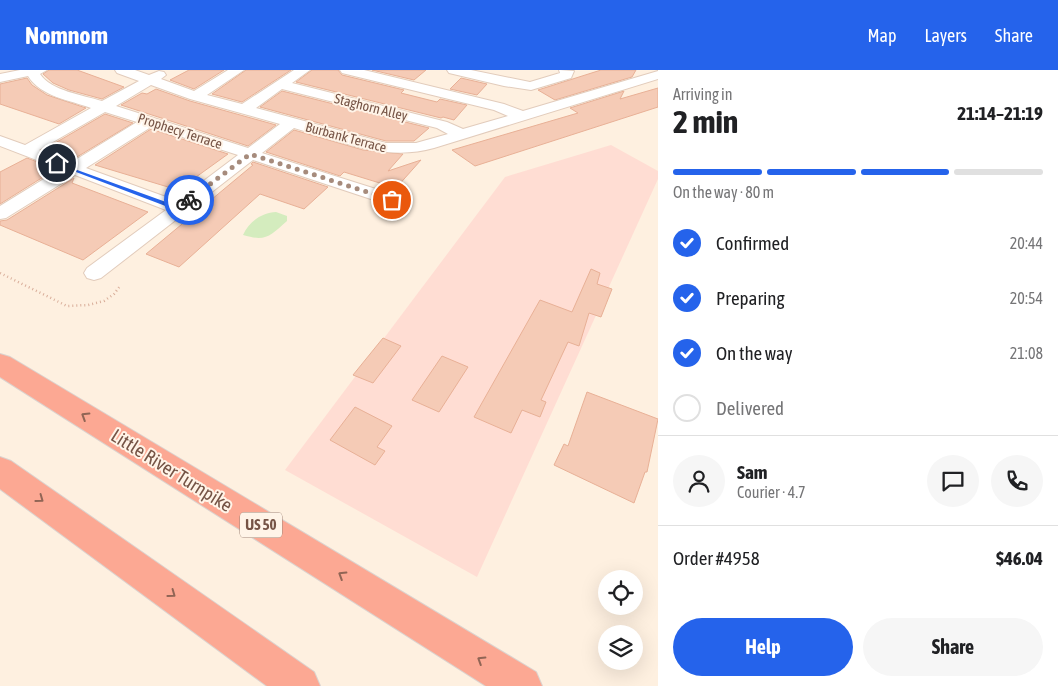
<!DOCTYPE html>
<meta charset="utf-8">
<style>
:root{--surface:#fff;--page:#f6f6f6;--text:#202124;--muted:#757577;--line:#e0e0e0;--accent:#2563eb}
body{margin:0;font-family:"Asap Condensed",sans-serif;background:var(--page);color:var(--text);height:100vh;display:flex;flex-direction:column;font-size:19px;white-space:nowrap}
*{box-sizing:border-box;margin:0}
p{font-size:16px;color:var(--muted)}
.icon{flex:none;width:28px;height:28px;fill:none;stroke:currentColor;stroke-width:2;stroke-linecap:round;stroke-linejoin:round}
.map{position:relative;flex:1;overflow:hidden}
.drawer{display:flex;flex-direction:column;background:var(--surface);width:400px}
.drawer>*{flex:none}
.tools{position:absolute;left:598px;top:500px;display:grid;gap:10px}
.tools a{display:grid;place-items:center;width:45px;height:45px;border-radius:50%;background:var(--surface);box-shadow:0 5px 20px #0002;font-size:25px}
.pin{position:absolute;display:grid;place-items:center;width:42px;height:42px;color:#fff;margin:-21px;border:2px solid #fff;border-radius:50%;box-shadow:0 1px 5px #0007}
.courier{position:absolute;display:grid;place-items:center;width:50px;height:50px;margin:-25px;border:4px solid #2563eb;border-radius:50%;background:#fff;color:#222;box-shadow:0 1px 6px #0007}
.headline em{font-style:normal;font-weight:700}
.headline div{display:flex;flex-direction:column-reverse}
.headline{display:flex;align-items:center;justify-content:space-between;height:85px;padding:0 15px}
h1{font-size:32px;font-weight:700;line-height:38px}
.bar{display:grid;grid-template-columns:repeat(4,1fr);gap:8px 5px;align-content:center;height:60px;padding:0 15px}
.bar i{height:6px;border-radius:4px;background:var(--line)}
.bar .selected{background:var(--accent)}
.bar p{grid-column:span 4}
.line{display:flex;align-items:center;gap:12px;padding:0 15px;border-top:1px solid var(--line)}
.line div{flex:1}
.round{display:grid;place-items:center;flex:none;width:52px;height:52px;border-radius:26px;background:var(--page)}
ol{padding:0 15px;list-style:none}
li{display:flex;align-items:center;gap:15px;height:55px}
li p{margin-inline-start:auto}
li .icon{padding:5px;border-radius:50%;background:var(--accent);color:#fff;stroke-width:4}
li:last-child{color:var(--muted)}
li i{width:28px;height:28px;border:2px solid var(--line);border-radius:50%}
.primary-button{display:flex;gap:10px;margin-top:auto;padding:10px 15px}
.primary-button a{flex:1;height:58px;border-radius:30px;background:var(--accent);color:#fff;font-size:20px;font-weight:700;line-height:58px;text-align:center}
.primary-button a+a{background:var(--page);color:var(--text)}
header{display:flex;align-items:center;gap:30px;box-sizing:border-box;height:70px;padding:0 25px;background:var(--accent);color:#fff}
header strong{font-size:24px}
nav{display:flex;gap:28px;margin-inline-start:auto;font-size:18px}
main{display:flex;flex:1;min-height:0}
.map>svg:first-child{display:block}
.commercial{fill:#ffddd3}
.green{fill:#d4ecbe}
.building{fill:#f5cbb6;stroke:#e8b096}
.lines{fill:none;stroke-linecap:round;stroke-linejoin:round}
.minor-casing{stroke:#e2ccbc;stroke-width:2}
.highway-casing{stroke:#dbd3cf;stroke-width:2}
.path{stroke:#d9ae9a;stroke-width:2.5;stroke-dasharray:1 3;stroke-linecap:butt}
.minor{fill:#fff;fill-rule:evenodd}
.highway{fill:#fca893;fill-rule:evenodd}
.oneway{stroke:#916555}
.route{fill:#2563eb}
.done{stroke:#a68b7c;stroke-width:5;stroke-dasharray:0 9}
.labels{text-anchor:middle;stroke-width:4;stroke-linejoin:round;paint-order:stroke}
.far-street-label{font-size:14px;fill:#765446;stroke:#fff4e8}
.shield{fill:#fff4e8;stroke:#9f8477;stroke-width:1}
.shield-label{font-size:15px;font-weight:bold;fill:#765446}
.near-street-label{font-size:19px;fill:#765446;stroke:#fff4e8}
</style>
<header>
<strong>Nomnom</strong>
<nav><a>Map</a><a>Layers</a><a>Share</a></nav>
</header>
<main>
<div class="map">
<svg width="658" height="616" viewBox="0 0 658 616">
<rect width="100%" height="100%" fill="#fef0e0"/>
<path class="commercial" d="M611,75L658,101V109L477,507L285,400L505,107Z"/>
<path class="green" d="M276,142L287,146V151C270,166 266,172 243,165C249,151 262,143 276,142Z"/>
<path class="building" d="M49,0H77L124,17L102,29L69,20L53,13L43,4Z
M189,0H224L194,19L170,10Z
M246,0H291L242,32L212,24Z
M312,0H338L342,5L404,20L401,23L437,32L440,29L467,35L454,50L443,47L441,48L296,12Z
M372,0H426L414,10Z
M601,0H636L632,7L555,30L538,20Z
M27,8L32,15L47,25L86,38L59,54L0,34V14Z
M461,8L487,14L477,25L450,19Z
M658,18V37L475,96L452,80L578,43L570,38L624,21L620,29Z
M156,19L190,31L276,55L248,76L121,35L142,23L147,24Z
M282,21L429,58L414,71H386L260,37Z
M105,44L133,53L72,90L43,80Z
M151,59L228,84L178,120L95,95Z
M294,60L363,80L403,84L388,101L421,90L396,118L344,102L340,106L266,82Z
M27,88L56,99L0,134V102Z
M253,92L328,117L304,139L260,124L179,197L146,184L253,95L251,94Z
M74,108L72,113L148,142L83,190L0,155V151L7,150Z
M591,199L600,203L597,214L612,219L601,247L589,243L579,276L568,272L541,330L546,332L540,347L522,340L511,363L474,347L540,230L572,242Z
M383,268L401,276L373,313L353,305Z
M442,286L468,297L439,342L412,330Z
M587,322L658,349L647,402H645L634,433L554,395L564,374L568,376Z
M355,337L392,356L377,377L385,381L375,395L330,370Z"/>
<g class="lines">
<g class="minor-casing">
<path id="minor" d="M20,0H47L40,4C51,21 83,25 102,31L139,11L117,3L115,0H135L149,5L159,1L164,2L166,5L161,9L194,21L228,0H244L207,25L242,34L294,0H310L292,13L447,52L463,59L508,46L494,40L342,3L340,0H364L504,34L523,41L658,1V9L434,78C386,92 340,71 294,58L262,83L398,126L401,130L398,134L392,135L386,134L253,90L101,208L94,210L87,208L84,203L87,198L166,140L75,105L6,148L0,149V136L60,99L0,76V66L25,75L91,38C70,30 41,27 28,6L0,12V4ZM151,15L190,29L280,54L248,78L116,36ZM282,19L437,58L448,64L416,73H386L256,38ZM105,42L137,52L72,92L39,80ZM151,57L238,85L177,131L86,98Z
M447,0H471L530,12L560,3L559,0L574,1L571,8L531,20L504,16L449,3Z"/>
</g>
<g class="highway-casing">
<path id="highway" d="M0,284L10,287L536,602L542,616H486L0,307Z
M0,387L11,391L314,602L320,616H267L0,419Z"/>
</g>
<path class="path" d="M0,203L67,236L88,235L104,231L114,224L120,216"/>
<use href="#minor" class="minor"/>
<use href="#highway" class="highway"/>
</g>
<defs><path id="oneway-chevron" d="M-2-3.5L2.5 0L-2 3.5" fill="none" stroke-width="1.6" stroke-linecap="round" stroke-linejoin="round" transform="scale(1.25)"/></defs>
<g class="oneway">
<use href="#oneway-chevron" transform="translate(85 346) rotate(-148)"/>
<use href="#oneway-chevron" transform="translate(40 429) rotate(36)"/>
<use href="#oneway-chevron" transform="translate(342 505) rotate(-148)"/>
<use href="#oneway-chevron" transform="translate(172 524) rotate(36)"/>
<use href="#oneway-chevron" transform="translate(481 590) rotate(-148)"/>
</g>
<path class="route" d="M55,92L177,136L187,129L192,130L180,140H176L55,94Z"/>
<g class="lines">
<path class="done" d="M189,130L250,84L392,130"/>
</g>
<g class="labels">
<g class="far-street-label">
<text transform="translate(371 37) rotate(14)" y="5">Staghorn Alley</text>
<text transform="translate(180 61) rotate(18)" y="5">Prophecy Terrace</text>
<text transform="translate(346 67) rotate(15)" y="5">Burbank Terrace</text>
</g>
<rect class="shield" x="240" y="442.5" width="42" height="25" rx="4"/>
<g class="shield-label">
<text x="261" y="460">US 50</text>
</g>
<g class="near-street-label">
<text transform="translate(172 400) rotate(32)" y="7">Little River Turnpike</text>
</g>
</g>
</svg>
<div class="tools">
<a><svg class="icon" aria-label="locate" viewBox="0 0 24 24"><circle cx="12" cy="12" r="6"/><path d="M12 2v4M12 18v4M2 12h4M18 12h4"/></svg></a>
<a><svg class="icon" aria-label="layers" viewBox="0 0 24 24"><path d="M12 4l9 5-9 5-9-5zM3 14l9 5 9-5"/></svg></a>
</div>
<div class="pin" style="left:392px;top:130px;background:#ea580c"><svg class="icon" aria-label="bag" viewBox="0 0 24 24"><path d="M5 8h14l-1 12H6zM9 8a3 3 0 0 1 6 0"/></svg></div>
<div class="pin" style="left:57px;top:93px;background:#1f2937"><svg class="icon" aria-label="home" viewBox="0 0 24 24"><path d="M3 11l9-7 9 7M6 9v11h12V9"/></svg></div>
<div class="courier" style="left:189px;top:130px"><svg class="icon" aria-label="bike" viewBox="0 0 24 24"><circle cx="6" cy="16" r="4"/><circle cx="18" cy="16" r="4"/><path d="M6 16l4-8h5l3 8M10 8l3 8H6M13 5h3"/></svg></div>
</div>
<section class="drawer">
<div class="headline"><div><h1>2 min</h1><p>Arriving in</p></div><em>21:14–21:19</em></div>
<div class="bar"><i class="selected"></i><i class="selected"></i><i class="selected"></i><i></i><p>On the way · 80 m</p></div>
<ol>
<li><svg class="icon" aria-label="check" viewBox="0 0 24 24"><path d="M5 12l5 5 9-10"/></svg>Confirmed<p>20:44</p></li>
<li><svg class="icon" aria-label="check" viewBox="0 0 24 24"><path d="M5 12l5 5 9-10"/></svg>Preparing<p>20:54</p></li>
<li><svg class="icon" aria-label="check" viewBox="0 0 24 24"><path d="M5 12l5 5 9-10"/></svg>On the way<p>21:08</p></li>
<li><i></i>Delivered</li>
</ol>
<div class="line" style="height:90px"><a class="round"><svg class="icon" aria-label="person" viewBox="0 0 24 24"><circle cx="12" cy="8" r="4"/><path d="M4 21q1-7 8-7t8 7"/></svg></a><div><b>Sam</b><p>Courier · 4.7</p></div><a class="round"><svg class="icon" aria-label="chat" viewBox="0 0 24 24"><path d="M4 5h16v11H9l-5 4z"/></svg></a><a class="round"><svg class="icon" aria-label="phone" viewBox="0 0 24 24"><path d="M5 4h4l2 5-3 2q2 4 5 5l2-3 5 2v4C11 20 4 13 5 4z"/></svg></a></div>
<div class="line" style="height:65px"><div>Order #4958</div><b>$46.04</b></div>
<div class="primary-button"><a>Help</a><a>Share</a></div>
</section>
</main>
